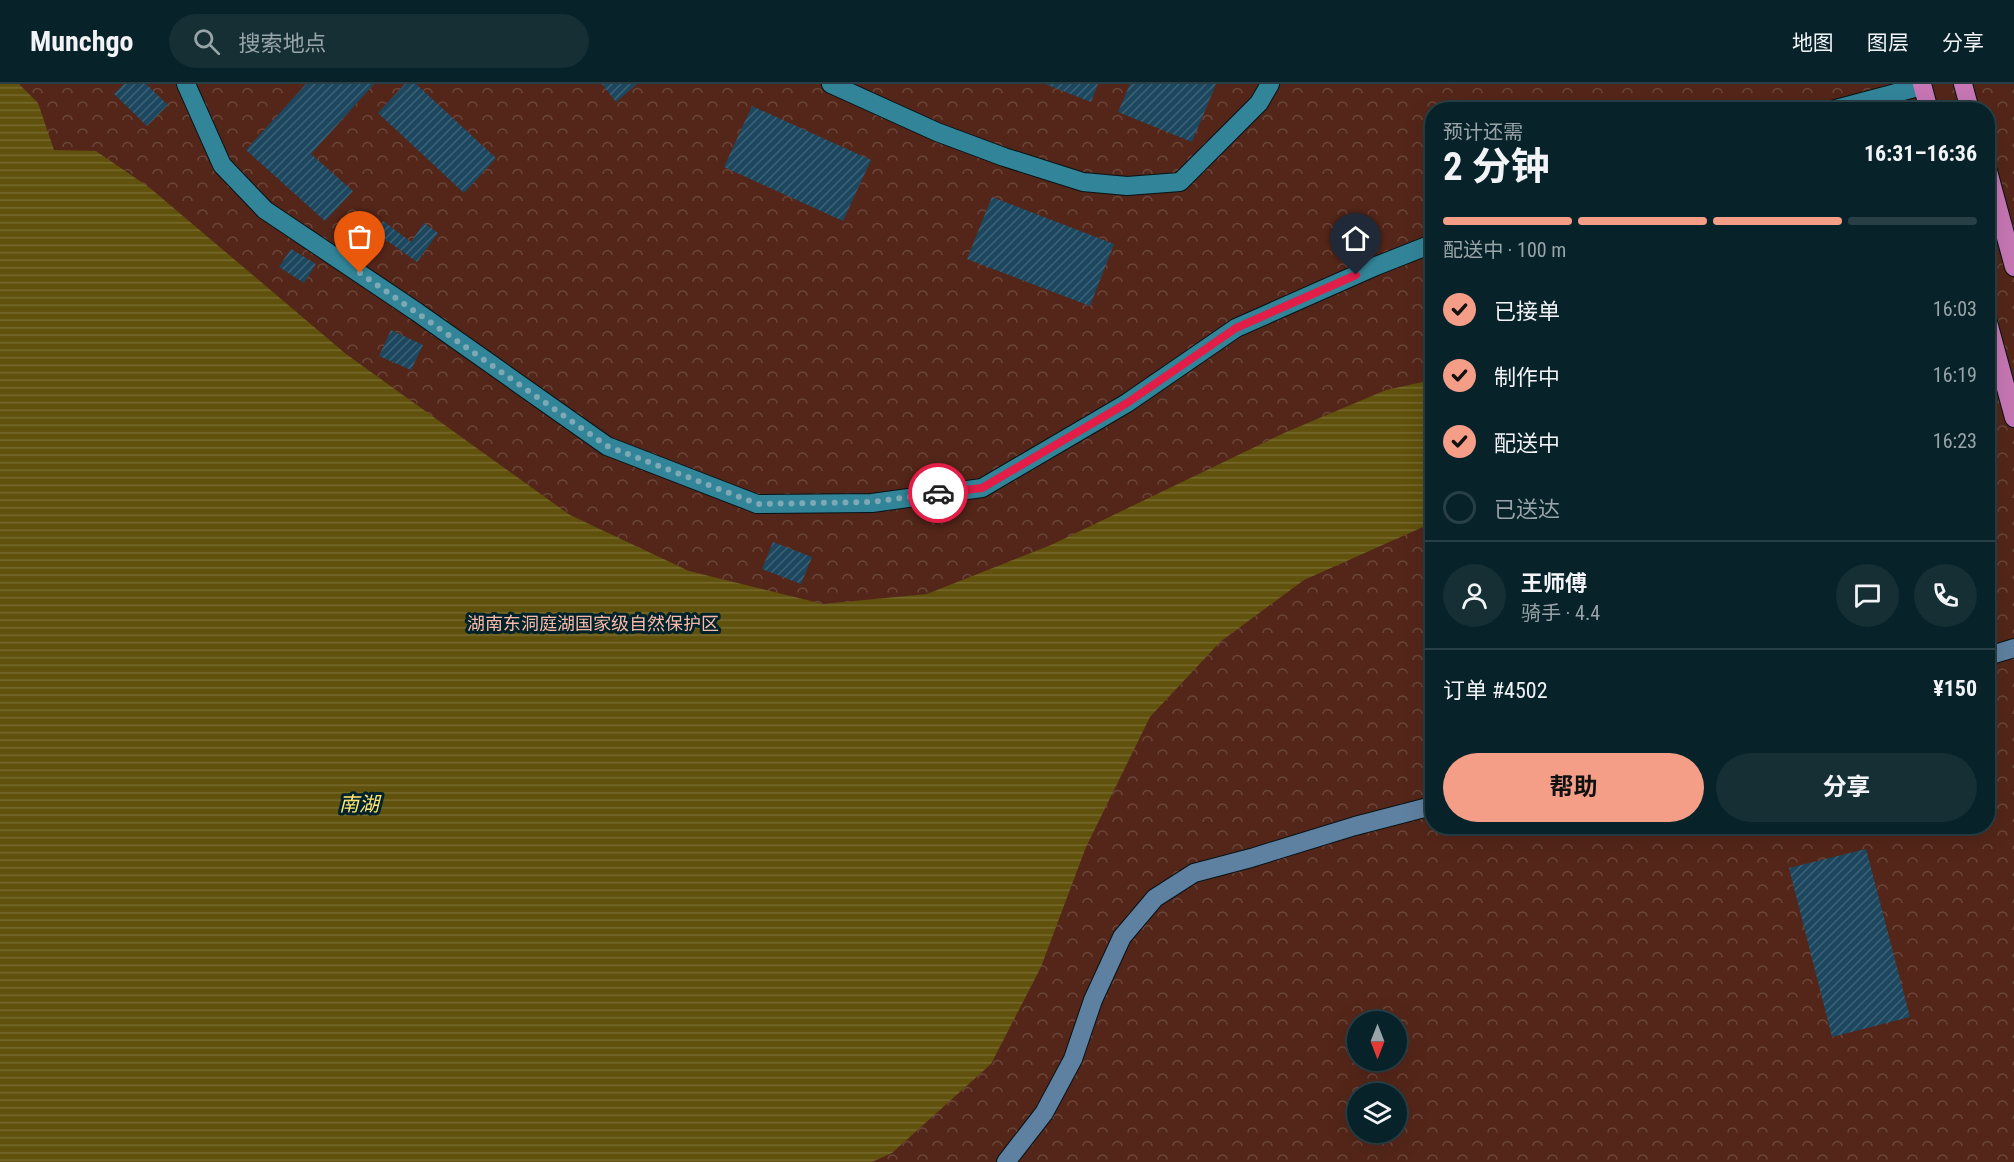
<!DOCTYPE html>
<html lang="zh">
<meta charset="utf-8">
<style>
:root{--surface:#072228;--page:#152f34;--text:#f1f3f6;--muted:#98a4a8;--line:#283f45;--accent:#f49e87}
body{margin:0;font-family:"Roboto Condensed","Noto Sans SC",sans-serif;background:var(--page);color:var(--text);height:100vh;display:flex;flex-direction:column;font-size:22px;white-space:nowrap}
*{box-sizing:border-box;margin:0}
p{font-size:20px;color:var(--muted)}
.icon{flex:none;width:33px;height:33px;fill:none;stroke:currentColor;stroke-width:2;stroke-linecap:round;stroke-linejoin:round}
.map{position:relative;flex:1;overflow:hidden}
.drawer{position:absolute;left:1425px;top:18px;width:570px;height:732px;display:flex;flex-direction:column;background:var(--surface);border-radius:24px;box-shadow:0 6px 24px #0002,0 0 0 2px var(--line)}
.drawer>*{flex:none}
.needle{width:39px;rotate:180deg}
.tools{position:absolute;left:1347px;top:927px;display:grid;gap:12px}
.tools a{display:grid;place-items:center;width:60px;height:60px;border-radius:50%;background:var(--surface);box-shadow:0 6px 24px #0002,0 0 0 2px var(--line);font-size:30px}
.pin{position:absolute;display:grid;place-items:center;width:51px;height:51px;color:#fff;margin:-62px -26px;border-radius:50% 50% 50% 0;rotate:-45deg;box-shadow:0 0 6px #0007}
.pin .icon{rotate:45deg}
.courier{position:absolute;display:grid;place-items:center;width:60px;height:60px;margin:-30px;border:4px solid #e11d48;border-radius:50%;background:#fff;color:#222;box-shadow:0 2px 8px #0007}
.overview em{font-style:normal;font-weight:700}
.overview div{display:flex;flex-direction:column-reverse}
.overview{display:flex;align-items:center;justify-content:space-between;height:102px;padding:0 18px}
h1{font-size:39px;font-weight:700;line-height:45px}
.bar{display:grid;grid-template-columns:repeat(4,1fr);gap:9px 6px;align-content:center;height:72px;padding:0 18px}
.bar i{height:8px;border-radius:4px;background:var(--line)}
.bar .selected{background:var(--accent)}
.bar p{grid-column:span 4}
.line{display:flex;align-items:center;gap:15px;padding:0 18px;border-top:2px solid var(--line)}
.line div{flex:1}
.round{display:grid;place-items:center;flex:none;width:63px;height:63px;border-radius:32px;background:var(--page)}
ol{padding:0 18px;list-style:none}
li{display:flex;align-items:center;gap:18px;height:66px}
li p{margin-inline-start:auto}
li .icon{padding:6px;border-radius:50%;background:var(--accent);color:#111;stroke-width:4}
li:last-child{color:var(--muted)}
li i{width:33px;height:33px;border:3px solid var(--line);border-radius:50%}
.cta{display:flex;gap:12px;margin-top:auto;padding:12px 18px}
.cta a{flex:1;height:69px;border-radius:36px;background:var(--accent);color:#111;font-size:24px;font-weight:700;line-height:69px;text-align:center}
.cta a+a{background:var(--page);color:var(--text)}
header{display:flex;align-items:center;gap:36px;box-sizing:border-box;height:84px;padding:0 30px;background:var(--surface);border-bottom:2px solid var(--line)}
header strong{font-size:28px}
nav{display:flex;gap:33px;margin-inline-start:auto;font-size:21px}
.search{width:420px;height:54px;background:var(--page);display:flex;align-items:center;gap:15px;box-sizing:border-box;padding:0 21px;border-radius:33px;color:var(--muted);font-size:22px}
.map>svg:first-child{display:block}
.park{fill:url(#park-crowns);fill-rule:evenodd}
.water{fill:url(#water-rules)}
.building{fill:url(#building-hatch)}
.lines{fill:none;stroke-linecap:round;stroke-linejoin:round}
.street-casing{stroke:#061317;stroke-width:20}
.secondary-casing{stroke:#061317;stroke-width:20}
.highway-casing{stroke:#061317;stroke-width:20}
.street{stroke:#328599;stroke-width:18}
.secondary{stroke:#5f81a1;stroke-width:18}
.highway{stroke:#c777b4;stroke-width:18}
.done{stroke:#7da8b4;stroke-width:6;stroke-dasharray:0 10.8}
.route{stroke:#e11d48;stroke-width:8}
.labels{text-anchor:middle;stroke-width:6;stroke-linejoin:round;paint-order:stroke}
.park-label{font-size:18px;fill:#fcb9a7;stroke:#00232b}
.water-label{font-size:20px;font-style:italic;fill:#ffe473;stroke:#00232b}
</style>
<header>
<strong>Munchgo</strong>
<div class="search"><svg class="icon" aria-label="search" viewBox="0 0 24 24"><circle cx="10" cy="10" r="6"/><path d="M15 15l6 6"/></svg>搜索地点</div>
<nav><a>地图</a><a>图层</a><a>分享</a></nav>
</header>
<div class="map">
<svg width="2014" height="1078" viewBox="0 0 2014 1078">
<defs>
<pattern id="park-crowns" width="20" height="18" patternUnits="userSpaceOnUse" patternTransform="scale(1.5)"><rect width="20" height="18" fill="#542619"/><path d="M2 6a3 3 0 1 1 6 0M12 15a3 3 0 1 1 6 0" fill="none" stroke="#6b463b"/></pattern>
<pattern id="water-rules" width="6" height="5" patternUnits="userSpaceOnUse" patternTransform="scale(1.5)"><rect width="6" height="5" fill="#60510c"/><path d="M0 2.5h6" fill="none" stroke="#756a30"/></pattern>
<pattern id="building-hatch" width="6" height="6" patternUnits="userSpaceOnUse" patternTransform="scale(1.5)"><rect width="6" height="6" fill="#1c475f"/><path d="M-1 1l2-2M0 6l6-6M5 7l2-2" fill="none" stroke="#3b6277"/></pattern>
</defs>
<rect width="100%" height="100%" fill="#092d35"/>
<path class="park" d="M0,0H2014V1078H0ZM1432,26H1988V742H1432ZM1358,938H1396V976H1358ZM1358,1010H1396V1048H1358Z"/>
<path class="water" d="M0,0H19L38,19L54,66L96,67L150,104L346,270L570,431L689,487L823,520L927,510L1051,461L1284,349L1386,306L1432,296V439L1304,496L1220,558L1150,633L1086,763L1041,883L991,980L892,1069L872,1078H0Z"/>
<path class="building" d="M124,0H146L168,21L147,42L114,10Z
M306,0H374L311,70L353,107L325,137L246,66Z
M405,0H416L496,74L464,109L378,29Z
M602,0H637L616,18Z
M1045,0H1098L1091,18Z
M1130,0H1216L1192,58L1118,28Z
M752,22L871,76L843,137L724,83Z
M992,113L1114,160L1090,222L967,175Z
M383,137L411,158L424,139L438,149L417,178L375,148Z
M291,165L316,180L304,199L279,183Z
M1432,182V204L1425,184Z
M391,246L423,261L411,286L379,272Z
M773,458L812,473L801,500L762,485Z
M1866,765L1910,933L1832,953L1789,784Z"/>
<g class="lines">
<g class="street-casing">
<path id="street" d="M186,0L222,81L265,126L417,228L607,362L757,420L872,419L982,404L1127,319L1236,244L1376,182L1432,160
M831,0L937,48L1004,73L1083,98L1127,102L1180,98L1259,19L1270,0
M1832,26L1922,2"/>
</g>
<g class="secondary-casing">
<path id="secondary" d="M1988,572L2014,564
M1006,1078L1044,1029L1073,975L1093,916L1122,853L1155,814L1194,789L1251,774L1355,742L1432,722"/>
</g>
<g class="highway-casing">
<path id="highway" d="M1922,0L1929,26
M1963,0L1970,26
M1988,87L2014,183
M1988,238L2014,334"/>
</g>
<use href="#street" class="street"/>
<use href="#secondary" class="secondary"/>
<use href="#highway" class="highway"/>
</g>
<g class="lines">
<path class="done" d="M360,189L607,362L758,420L872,418L938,409"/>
<path class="route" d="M938,409L982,404L1127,319L1236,244L1356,191"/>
</g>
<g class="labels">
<g class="park-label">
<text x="593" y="546">湖南东洞庭湖国家级自然保护区</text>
</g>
<g class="water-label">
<text x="359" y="727">南湖</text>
</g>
</g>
</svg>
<div class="tools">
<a><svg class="needle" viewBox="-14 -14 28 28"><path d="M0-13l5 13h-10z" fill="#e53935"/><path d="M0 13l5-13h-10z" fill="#98a4a8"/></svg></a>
<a><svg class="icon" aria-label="layers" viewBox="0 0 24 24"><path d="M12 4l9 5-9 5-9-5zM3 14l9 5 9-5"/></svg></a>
</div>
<div class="pin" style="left:360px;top:189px;background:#ea580c"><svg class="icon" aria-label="bag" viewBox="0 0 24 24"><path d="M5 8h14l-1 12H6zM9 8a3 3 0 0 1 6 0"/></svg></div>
<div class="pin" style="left:1356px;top:191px;background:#1f2937"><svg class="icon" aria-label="home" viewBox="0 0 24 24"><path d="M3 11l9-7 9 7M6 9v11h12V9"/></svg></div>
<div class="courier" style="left:938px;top:409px"><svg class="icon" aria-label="car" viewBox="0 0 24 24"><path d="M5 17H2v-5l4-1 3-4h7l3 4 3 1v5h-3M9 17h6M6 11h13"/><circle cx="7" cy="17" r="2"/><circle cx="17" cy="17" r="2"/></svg></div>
<section class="drawer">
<div class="overview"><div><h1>2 分钟</h1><p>预计还需</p></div><em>16:31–16:36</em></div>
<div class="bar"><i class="selected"></i><i class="selected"></i><i class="selected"></i><i></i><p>配送中 · 100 m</p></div>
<ol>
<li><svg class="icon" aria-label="check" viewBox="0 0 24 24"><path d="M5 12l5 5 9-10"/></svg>已接单<p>16:03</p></li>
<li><svg class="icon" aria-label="check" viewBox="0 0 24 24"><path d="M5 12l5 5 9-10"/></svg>制作中<p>16:19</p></li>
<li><svg class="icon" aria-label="check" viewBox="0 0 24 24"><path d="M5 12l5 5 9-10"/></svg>配送中<p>16:23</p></li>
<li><i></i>已送达</li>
</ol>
<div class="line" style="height:108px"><a class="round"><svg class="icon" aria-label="person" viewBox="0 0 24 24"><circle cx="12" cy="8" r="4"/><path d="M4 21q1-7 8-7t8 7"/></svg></a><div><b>王师傅</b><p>骑手 · 4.4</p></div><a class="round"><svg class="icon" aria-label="chat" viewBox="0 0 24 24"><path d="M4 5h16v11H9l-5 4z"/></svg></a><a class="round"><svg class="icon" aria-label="phone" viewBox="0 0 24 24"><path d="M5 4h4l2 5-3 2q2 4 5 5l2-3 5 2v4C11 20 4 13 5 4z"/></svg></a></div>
<div class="line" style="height:78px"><div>订单 #4502</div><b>¥150</b></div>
<div class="cta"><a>帮助</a><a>分享</a></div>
</section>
</div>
